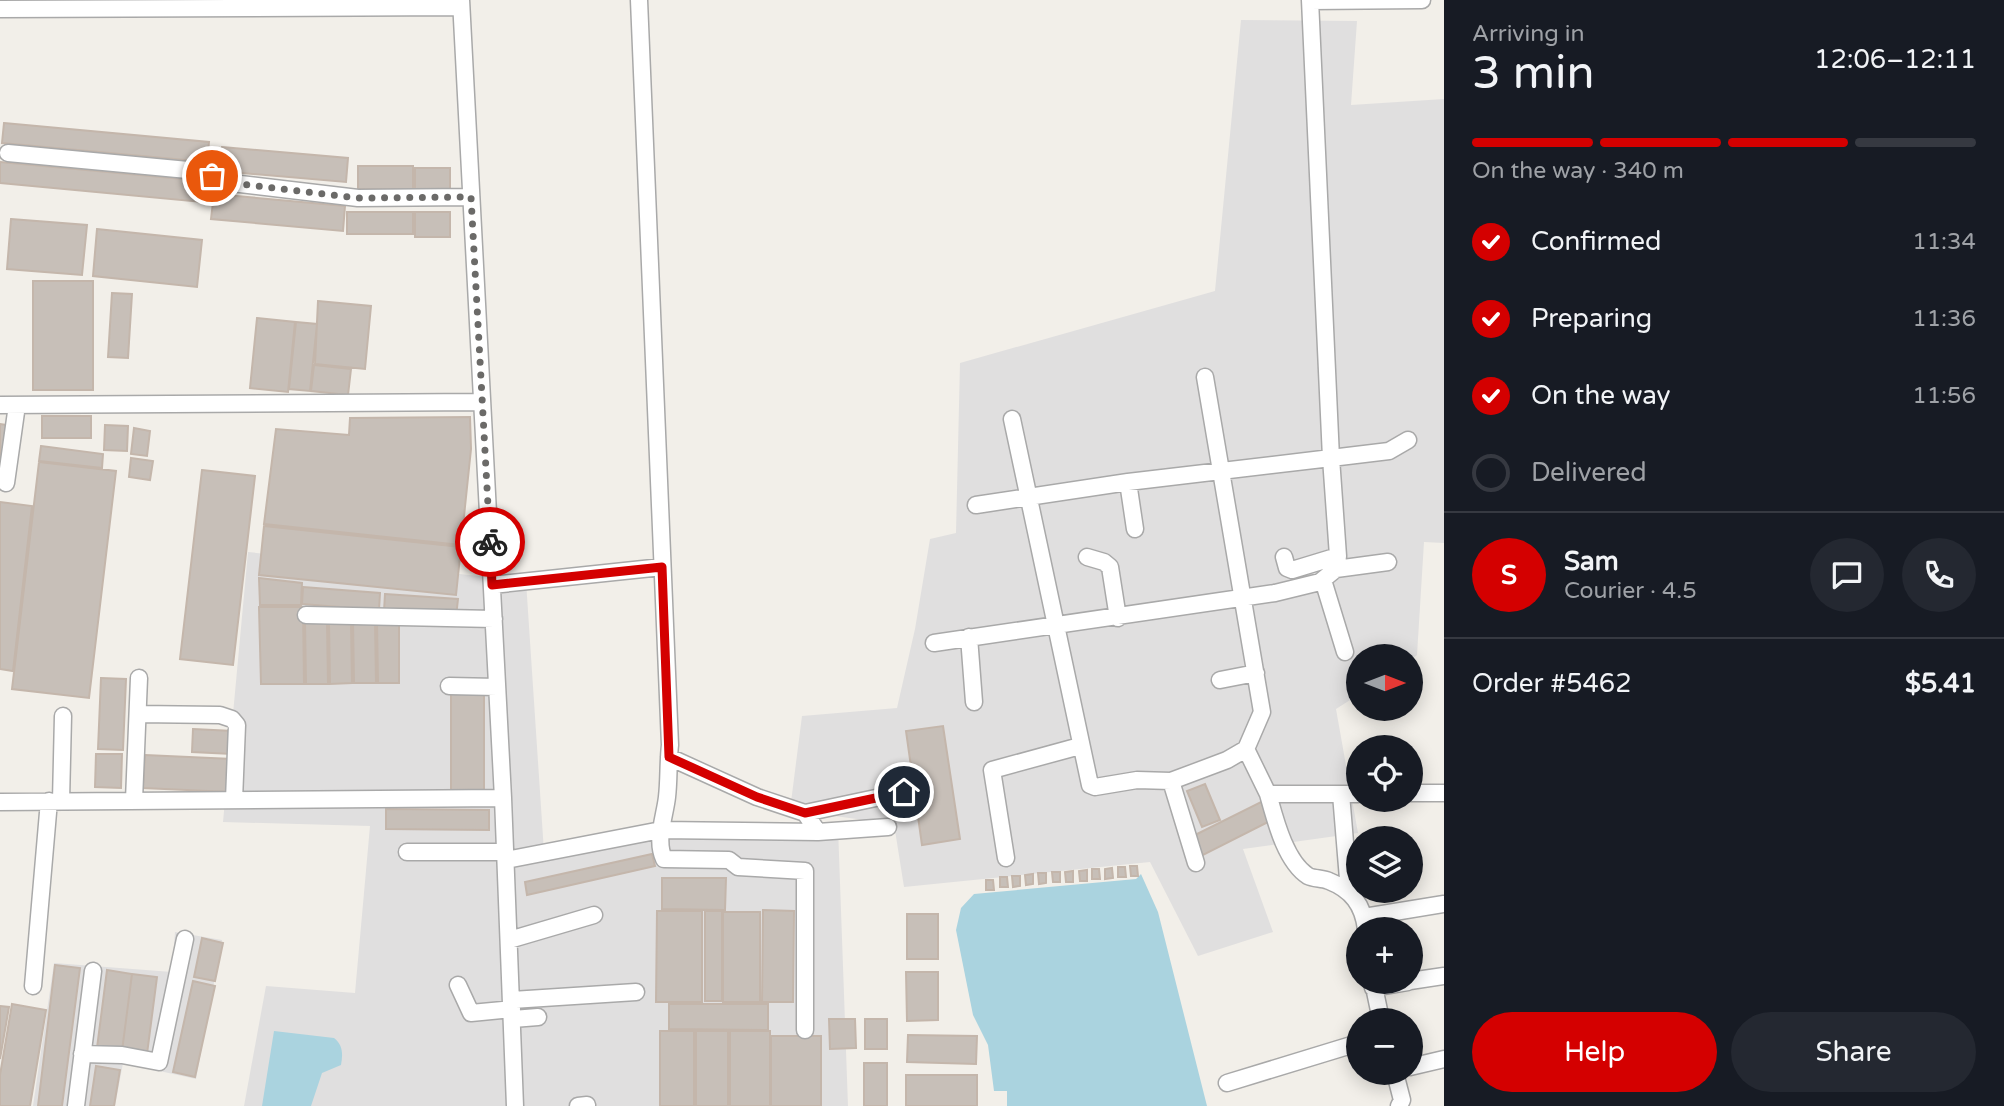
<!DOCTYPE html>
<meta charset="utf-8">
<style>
:root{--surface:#171b24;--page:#242831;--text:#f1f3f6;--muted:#9ea1a6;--line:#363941;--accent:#d40000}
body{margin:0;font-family:"Varela Round",sans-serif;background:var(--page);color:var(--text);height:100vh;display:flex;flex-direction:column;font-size:26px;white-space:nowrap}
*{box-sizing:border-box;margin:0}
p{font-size:23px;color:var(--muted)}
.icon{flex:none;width:38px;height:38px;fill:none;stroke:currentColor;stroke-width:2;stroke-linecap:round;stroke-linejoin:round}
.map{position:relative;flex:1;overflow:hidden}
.panel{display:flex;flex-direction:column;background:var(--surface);width:560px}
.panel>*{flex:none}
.needle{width:46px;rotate:90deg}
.controls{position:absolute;left:1346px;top:644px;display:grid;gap:14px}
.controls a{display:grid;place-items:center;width:77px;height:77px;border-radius:50%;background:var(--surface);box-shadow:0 4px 18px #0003;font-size:35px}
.pin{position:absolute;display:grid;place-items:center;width:60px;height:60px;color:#fff;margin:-30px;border:4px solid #fff;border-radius:50%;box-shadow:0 2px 7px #0007}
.courier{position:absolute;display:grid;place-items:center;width:70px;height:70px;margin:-35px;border:5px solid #d40000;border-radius:50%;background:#fff;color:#222;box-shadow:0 2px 9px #0007}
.overview em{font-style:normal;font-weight:600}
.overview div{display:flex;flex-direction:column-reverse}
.overview{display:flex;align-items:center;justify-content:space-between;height:119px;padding:0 28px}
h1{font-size:46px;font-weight:600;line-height:52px}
.bar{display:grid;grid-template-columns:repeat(4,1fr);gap:10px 7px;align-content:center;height:84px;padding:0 28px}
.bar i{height:9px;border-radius:5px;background:var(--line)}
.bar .on{background:var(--accent)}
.bar p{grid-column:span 4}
.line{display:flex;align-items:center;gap:18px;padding:0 28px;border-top:2px solid var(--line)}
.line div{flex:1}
.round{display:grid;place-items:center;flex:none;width:74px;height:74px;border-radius:37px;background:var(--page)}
ol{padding:0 28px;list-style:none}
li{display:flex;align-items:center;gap:21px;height:77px}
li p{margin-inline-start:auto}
li .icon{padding:7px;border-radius:50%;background:var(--accent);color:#fff;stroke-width:4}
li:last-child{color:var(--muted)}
li i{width:38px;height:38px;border:4px solid var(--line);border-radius:50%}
.action{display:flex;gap:14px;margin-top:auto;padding:14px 28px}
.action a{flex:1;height:80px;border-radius:42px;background:var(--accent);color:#fff;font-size:28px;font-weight:600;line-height:80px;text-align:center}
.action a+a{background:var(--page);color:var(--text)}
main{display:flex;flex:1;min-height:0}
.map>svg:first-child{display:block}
.residential{fill:#e0dfdf}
.water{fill:#aad3df}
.building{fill:#c7bfb8;stroke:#c4b6ab;stroke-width:2}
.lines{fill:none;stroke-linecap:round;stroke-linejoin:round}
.minor-casing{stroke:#a9a9a9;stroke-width:19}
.minor{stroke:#fff;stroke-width:16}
.done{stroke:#6b6a68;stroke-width:7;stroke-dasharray:0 12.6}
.route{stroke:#d40000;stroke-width:9}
</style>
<main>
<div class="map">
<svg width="1444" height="1106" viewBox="0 0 1444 1106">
<rect width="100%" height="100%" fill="#f2efe9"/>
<path class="residential" d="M1241,20L1357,21L1351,105L1444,99V543L1424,542L1417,655L1411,660L1410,656H1358V695L1336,709L1358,833L1243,849L1273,932L1198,956L1150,862L904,887L894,824L790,810L802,716L897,708L915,629L930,539L956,533L960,363L1215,291Z
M248,552L526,581L544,852L639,827H838L848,1106H244L266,986L355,993L370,826L223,822Z
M175,932L222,940L196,1079L123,1063L115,1106H33L54,963L172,972Z"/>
<path class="water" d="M1141,874L1158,912L1207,1106H1007V1091H994L988,1045L973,1015L956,930L961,908L974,894L1136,879Z
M274,1031L334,1038C343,1045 343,1054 341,1065L322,1073L311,1106H262Z"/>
<path class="building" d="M4,123L209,142L207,162L2,143Z
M222,147L348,158L346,182L220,171Z
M0,162L204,181L202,202L0,183Z
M358,166H413V189H358Z
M415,168H450V193H415Z
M214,194L345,206L343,231L211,219Z
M347,212H413V234H347Z
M415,212H450V237H415Z
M11,219L87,225L82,275L7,269Z
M97,229L202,240L197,287L93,276Z
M33,281H93V390H33Z
M112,293L132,294L128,358L108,357Z
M318,301L371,306L365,369L315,364Z
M257,318L295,322L288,392L250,388Z
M296,322L317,324L310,391L289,389Z
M314,365L351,369L348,395L311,391Z
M42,416H91V438H42Z
M470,417L471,449L461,545L264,524L276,429L349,435L350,418Z
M0,424L7,425L0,481Z
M105,425L128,426L127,451L104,450Z
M134,428L150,431L147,456L131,454Z
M41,446L103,454L102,468L39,461Z
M131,458L153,461L150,480L129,477Z
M39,462L116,471L89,698L12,689Z
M202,470L255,476L233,665L180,659Z
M0,502L32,506L13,671L0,669Z
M264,526L461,547L456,595L259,575Z
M259,578L302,583L301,605H260Z
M303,587L380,593L379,610L302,604Z
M385,594L458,599L456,617L384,611Z
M259,607H303L304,684H261Z
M375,621L376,683H354L353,622Z
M327,622L328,684H306L305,623Z
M329,622H351L352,683L330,684Z
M377,622H399V683H378Z
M101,678L126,679L123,750L98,749Z
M451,692H484V792H451Z
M943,726L960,839L922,845L906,731Z
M193,729L233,731L232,754L192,752Z
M96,754H122L121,788L95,787Z
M145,755L232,759L230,792L143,788Z
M1205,784L1220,820L1202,827L1187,791Z
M1261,802L1270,821L1203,855L1193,836Z
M386,809L489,810V830L386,829Z
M652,854L655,866L527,895L525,882Z
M1130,866H1137L1138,876H1131Z
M1118,867H1125L1126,877H1118Z
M1112,868L1113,878L1105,879V869Z
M1092,869H1099L1100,879H1092Z
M1087,870V881H1080L1079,871Z
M1073,871V882H1066L1065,872Z
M1052,872H1060V882H1053Z
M1038,873H1046V883L1039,884Z
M1033,874V884L1026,885L1025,875Z
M1012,876H1020V886L1013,887Z
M1000,877H1007L1008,887H1000Z
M662,878H726L725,910L662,909Z
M986,880H993L994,890H986Z
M763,910L794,911L793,1002H762Z
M657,911H702V1002H656Z
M705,911H722V1001H705Z
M723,912H760V1002H723Z
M907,914H938V959H907Z
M202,938L223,943L215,981L194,977Z
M55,965L80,968L62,1106H38Z
M107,970L132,974L122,1051L97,1048Z
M906,972H938V1020L907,1021Z
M132,974L157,977L147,1054L122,1051Z
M193,981L215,986L195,1077L173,1072Z
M12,1004L46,1010L30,1106H0V1075Z
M669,1004H768V1030L669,1029Z
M0,1006L9,1007L0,1059Z
M829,1019H855L856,1048L830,1049Z
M865,1019H887V1049H865Z
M660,1031H694V1106H660Z
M696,1031H728V1106H696Z
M730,1031H770V1106H730Z
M908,1035L977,1036L976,1064L907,1062Z
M771,1036H821V1106H771Z
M864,1063H887V1106H864Z
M96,1066L120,1070L114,1106H90Z
M906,1075H977V1106H906Z"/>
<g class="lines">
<g class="minor-casing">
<path id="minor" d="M461,0L503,798L515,1106
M639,0L670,745C668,762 669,780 667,797C665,816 655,840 664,859L729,860L738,867L805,871V1030
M1310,1L1422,0
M0,9L461,7
M8,153L209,172L215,181L358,198L471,197
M0,405L482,402
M1012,419L1090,785L1095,787L1137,780L1171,781L1227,760L1246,749L1262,712L1205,377
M1128,482L1135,529
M6,483L17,405
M976,505L1128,482L1331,458L1310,0
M1087,557L1104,562L1110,567L1118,618
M1284,557L1287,568L1292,570L1338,556
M1336,569L1388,562
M1323,580L1345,652
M492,585L662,567
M306,615L494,619
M969,637L974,702
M934,643L1275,593L1320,582L1336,569L1338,556L1331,458L1389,451L1408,440
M1220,680L1256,673
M449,686L497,687
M138,714L220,715L232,719L237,725L234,800
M1246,749L1268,794H1358
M669,757L757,797L805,813L818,832
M1171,781L1196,863
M1410,793H1444
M1268,794C1275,819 1285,861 1308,876C1314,879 1323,878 1329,881C1352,890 1363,905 1366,929
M1341,794L1349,891
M134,800L139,678
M61,801L63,716
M0,802L503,798
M805,813L904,792
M407,852H505
M1006,858L992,770L1080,746
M506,860L661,830L818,832L888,827
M1364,917L1444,904
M509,940L594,915
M1410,981L1444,976
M1373,982L1381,1020
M458,985L471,1013L512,1009
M33,986L49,801
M1373,988L1408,982
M512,1000L636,992
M513,1019L538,1017
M82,1054L122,1055L159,1062L185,939
M1410,1067L1444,1059
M1395,1073L1402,1100L1399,1106
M1227,1083L1358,1043
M76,1106L93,971
M578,1106L587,1105"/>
</g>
<use href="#minor" class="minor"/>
</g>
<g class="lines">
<path class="done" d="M212,176L215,181L358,198L471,197L490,542"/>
<path class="route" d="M490,542L492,585L662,567L669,757L757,797L805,813L904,792"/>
</g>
</svg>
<div class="controls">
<a><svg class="needle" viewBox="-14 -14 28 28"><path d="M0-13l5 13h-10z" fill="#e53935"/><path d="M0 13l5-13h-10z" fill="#9ea1a6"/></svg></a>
<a><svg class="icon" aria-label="locate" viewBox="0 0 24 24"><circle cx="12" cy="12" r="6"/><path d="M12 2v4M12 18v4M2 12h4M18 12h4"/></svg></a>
<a><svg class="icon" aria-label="layers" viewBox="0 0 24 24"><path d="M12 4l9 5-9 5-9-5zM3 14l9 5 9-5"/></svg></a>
<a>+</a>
<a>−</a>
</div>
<div class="pin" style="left:212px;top:176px;background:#ea580c"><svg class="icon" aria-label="bag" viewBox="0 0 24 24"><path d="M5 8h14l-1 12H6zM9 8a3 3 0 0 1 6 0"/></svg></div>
<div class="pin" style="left:904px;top:792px;background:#1f2937"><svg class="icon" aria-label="home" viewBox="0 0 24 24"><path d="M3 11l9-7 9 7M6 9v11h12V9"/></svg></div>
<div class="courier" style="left:490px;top:542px"><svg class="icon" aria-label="bike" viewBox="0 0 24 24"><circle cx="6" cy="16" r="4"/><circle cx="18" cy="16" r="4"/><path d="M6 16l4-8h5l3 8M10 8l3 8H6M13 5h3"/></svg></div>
</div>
<section class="panel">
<div class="overview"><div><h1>3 min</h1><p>Arriving in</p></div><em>12:06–12:11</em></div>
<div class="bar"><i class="on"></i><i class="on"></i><i class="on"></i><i></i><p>On the way · 340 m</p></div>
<ol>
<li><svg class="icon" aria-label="check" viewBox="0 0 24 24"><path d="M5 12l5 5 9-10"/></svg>Confirmed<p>11:34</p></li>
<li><svg class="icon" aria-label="check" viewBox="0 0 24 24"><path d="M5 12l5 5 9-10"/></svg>Preparing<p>11:36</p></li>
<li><svg class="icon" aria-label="check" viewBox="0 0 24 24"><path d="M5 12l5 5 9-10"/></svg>On the way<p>11:56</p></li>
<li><i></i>Delivered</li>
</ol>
<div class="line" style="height:126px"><b class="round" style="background:var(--accent);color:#fff">S</b><div><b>Sam</b><p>Courier · 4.5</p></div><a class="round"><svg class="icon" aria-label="chat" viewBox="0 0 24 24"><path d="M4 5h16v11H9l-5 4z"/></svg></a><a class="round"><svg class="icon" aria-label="phone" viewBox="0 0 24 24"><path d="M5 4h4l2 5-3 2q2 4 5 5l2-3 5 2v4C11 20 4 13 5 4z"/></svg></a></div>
<div class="line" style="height:91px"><div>Order #5462</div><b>$5.41</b></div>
<div class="action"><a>Help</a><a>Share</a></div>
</section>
</main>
